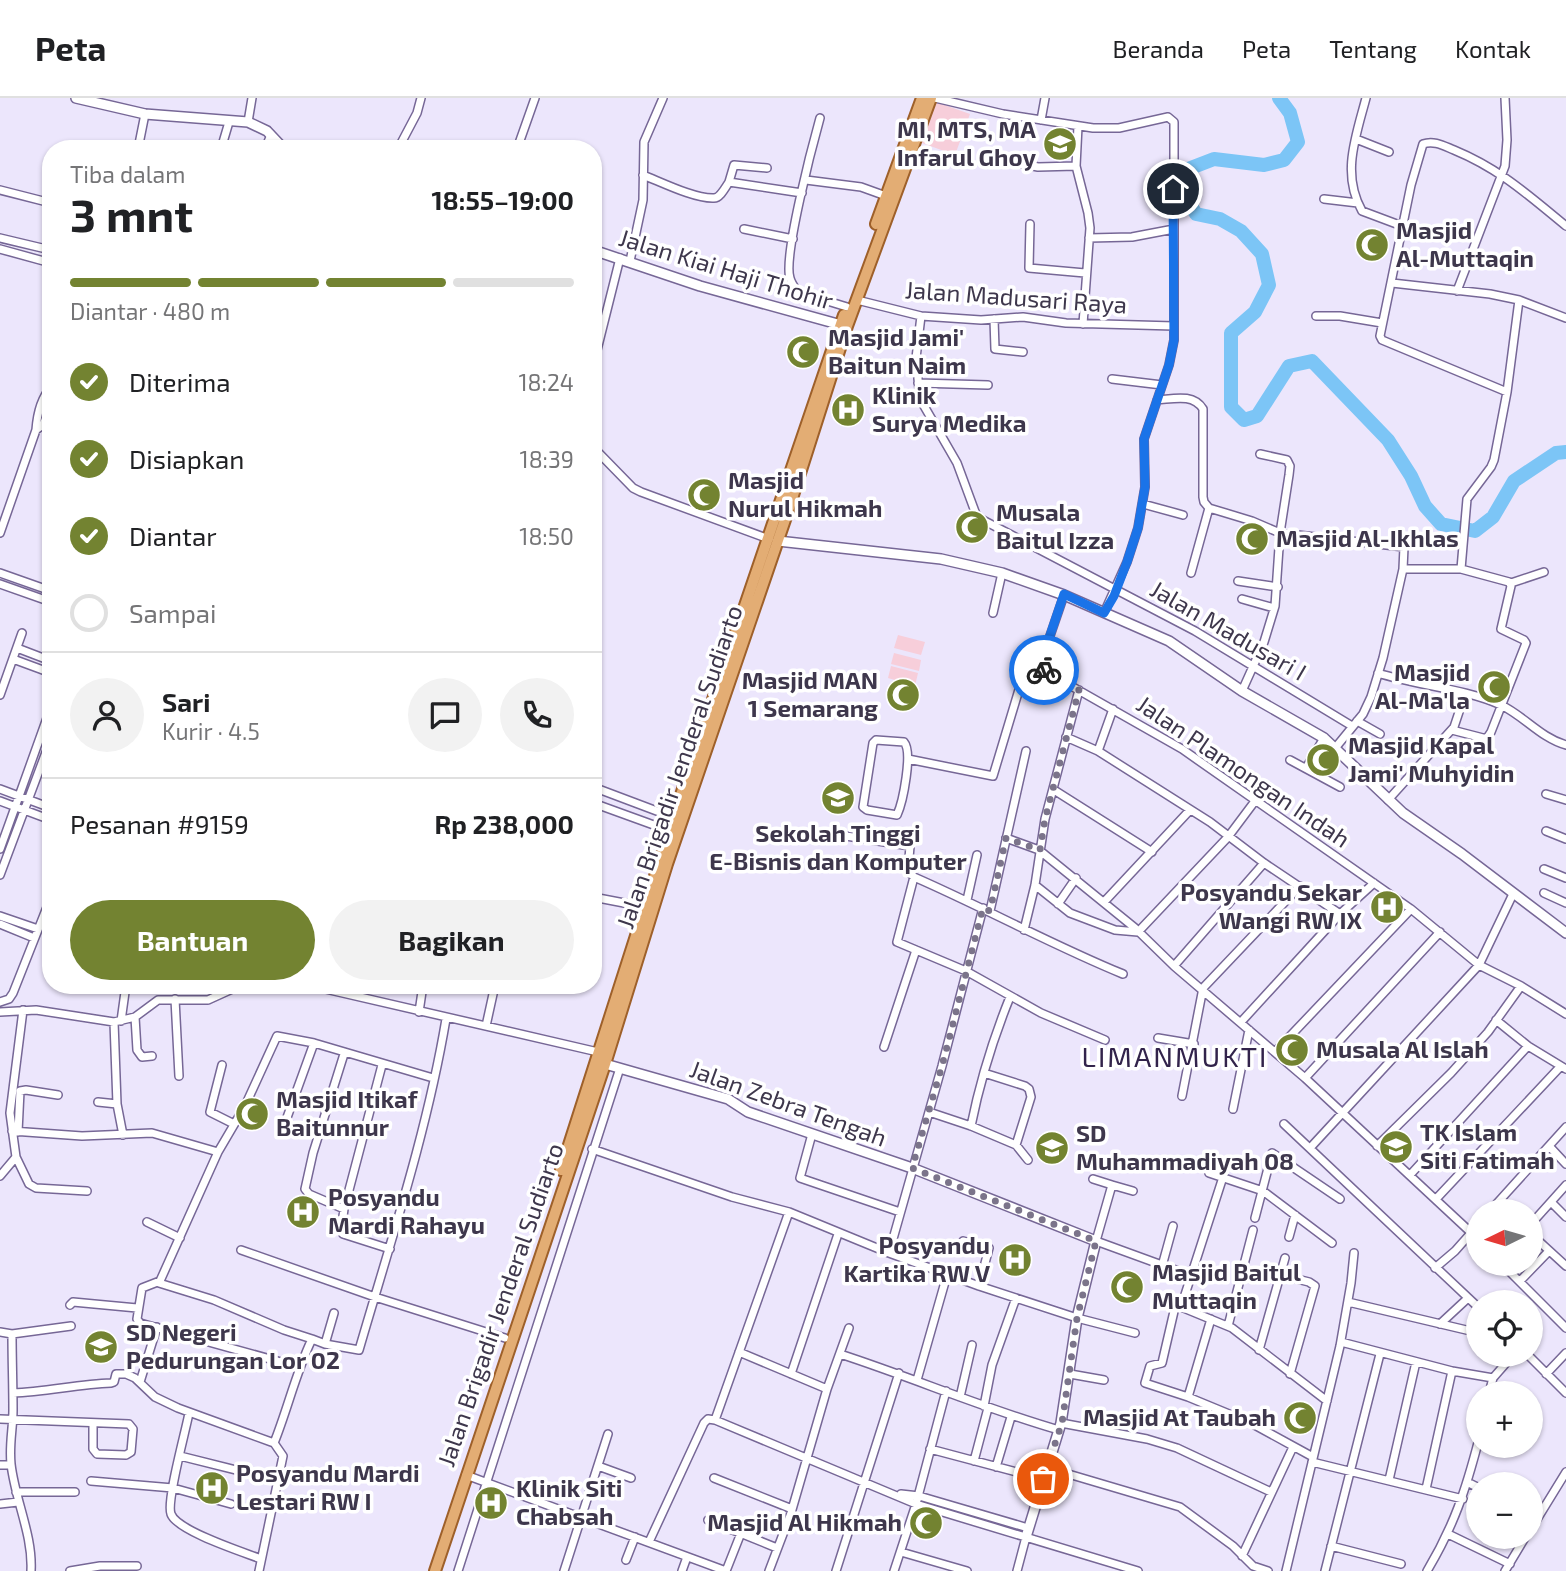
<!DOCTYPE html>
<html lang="id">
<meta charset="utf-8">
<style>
:root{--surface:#fff;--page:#f2f2f2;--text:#202124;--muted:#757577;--line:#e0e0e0;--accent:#738331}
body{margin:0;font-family:"Exo 2",sans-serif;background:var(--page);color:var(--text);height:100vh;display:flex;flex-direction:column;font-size:26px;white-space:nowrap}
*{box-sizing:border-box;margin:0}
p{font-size:23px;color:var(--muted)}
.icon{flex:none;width:38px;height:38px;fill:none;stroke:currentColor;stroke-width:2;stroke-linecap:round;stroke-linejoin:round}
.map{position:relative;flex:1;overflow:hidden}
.sheet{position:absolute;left:42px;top:42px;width:560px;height:854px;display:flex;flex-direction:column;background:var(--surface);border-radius:28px;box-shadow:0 2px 5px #0004}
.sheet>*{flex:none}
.needle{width:46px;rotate:265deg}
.buttons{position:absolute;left:1466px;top:1101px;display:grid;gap:14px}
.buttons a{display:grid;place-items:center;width:77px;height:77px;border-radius:50%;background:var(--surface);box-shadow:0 2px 5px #0004;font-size:35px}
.pin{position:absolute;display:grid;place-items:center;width:60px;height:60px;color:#fff;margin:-30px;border:4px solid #fff;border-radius:50%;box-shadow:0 2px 7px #0007}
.courier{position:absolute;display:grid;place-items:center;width:70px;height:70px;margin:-35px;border:5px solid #1a73e8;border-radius:50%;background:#fff;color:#222;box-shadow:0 2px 9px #0007}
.overview em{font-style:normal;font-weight:700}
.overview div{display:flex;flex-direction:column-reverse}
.overview{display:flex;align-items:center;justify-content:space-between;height:119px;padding:0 28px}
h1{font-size:46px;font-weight:700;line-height:52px}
.bar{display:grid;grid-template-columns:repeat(4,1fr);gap:10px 7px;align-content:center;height:84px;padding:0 28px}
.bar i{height:9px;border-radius:5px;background:var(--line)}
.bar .selected{background:var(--accent)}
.bar p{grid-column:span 4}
.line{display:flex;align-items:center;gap:18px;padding:0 28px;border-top:2px solid var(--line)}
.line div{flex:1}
.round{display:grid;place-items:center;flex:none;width:74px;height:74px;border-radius:37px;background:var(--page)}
ol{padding:0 28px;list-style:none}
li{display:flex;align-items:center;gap:21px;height:77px}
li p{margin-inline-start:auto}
li .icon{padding:7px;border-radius:50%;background:var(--accent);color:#fff;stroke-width:4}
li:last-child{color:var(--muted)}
li i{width:38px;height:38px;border:4px solid var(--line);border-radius:50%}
.cta{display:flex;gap:14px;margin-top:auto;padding:14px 28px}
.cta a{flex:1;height:80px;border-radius:42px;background:var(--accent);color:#fff;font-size:28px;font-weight:700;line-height:80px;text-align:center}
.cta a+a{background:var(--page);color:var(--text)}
header{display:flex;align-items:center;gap:42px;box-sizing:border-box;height:98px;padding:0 35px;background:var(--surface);border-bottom:2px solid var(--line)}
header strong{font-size:33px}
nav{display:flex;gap:38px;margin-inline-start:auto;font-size:24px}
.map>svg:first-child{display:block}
.green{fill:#f7ceda}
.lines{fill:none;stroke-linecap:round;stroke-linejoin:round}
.river{stroke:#7cc5f6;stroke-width:14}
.minor-casing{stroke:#766796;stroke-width:10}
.tertiary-casing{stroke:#766796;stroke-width:12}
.primary-casing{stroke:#9e602a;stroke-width:14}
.minor{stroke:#fff;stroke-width:7}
.tertiary{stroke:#fff;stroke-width:9}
.primary{stroke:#e3ad74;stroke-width:10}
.done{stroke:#7b748a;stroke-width:7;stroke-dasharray:0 12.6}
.route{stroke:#1a73e8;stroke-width:9}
.labels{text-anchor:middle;stroke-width:7;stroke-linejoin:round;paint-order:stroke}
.poi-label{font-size:24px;font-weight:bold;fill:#3e374c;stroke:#fff;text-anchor:start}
.street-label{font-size:24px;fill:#3e374c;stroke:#fff}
.quarter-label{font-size:28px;letter-spacing:2px;fill:#32234b;stroke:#fff}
</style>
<header>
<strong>Peta</strong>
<nav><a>Beranda</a><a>Peta</a><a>Tentang</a><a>Kontak</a></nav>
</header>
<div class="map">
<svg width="1566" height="1473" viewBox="0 0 1566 1473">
<rect width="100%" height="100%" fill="#ece6fc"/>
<path class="green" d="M936,4L970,16L955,57L922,45Z
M898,537L925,544L921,557L894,550Z
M894,555L921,562L919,573L891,566Z
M891,568L918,575L915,588L888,580Z"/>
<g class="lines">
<path class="river" d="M1279,0L1290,15L1298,44L1284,62L1264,67L1214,61L1188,71L1181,91L1196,116L1220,121L1241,133L1262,156L1269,187L1255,214L1231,235V309L1244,322L1257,318L1289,268L1312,263L1388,342L1411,378L1425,408L1441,426L1475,433L1493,419L1514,383L1556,355L1566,354"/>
<g class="minor-casing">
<path id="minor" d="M935,0L1003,16L1093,30H1119L1168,19L1174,24V242L1169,267L1144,341L1145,389L1138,430L1127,464L1104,515
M1366,0C1356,38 1341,76 1362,113L1402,128
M820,20C813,45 783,159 790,180C791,185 795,190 798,194L847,209
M1041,22L1045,0
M248,24L252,0
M1078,28L1076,68L1088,115L1090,130L1083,226
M1356,41L1389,54
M138,51L145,16
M221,51L229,24
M265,51L271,37
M398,51L417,15L421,0
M517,51L535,0
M1022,66L1038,69L1076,68
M767,70L734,67L729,84L802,95
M643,77C661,84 695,101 714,100C720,100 725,90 729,84
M806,82L861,89L886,98
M0,92L51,105
M1324,101L1358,105
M1030,126L1029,170L1085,175
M744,131L793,141
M0,140L42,150L46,149L51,141
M1089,140L1132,139L1174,131
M0,151L51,165
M630,163L643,102L644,44L663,0
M1392,185L1490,196L1519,202L1566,220
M1457,193L1505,68L1507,42L1505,0
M857,202L921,218L981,222L1023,219L1066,225L1174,228
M921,218L916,260L920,301L957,365L977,419L1195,533L1352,628
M1316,218H1340L1382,225
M994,221L995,251L1023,254
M593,268L620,160
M1112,281L1162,287
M918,285L988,287
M1507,294L1382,242L1380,238L1411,87L1423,46C1434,42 1444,48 1454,52C1500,71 1528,97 1566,128
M1157,302C1173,301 1193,295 1203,311V399L1204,404L1209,410L1252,423L1280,435L1404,449L1403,471L1383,560L1371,599L1363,616L1336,649
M36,332L43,327L51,306
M593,349L633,390L641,394L769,441
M1143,406L1183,417
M0,435L36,332C37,318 41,300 51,289
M1403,471H1461L1509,484L1511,488L1501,531L1524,542L1526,545L1491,634L1487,640H1483L1452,632
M1461,471L1467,401L1491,369L1494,362L1507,294L1519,202
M0,475L51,493
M1191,475L1209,410
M1238,483L1278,489
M1511,485L1544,474
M0,486L51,504
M1064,497L1040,567L1043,572L1182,651L1411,811L1479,867L1521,888L1566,916
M1242,501L1274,510
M993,515L1002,475
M17,550L51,563
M13,561L51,575
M1378,575C1418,588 1463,590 1501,607C1524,618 1541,640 1566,647
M1242,593L1264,544L1275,508L1280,435L1289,377L1290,368L1287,362L1260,356
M0,597L22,535
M1357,623L1380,636
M1066,639L1098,653L1210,724L1264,765L1340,816
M876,642L904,644C913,654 903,704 897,717L867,712L863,709L873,645Z
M1098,653L1113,611
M908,661L993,678L1030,555L1043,556
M1290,662L1340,689
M1306,670L1324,640
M593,689L678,721
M0,691L51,710
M1054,692L1152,754
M1546,696L1566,702
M1388,702L1454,629L1465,596
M0,703L51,722
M593,705L673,734
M1546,733L1566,741
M846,738L910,748L908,773L914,779C985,810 1052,847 1123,876
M1006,740L1039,752L1135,830L1174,868L1305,980L1479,1142
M0,751L51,609
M1544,771L1566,780
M0,777L51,641
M914,779L897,844L966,873L1041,915L1105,942
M1035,787L1070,815L1115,832L1138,834L1228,739L1255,703
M1544,795L1566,805
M593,799L645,809
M967,802L977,757
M1104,804L1190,712
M1058,806L1076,780
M990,813L1026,653
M0,818L38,831
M0,826L34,840
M1024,832L1035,787L1045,721L1079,592
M1174,868L1264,765
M308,887L598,954
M1203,890L1300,788
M175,901L179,978
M0,904L9,901L13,895L51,799
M0,914L36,912L114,924L135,919L158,902H208L241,887
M419,914L423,887
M135,919L137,952L142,959L152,958
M1496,922L1528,948L1566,971
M121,923L126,887
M114,924L117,1006L123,1037
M1241,924L1340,816L1374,785
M486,928L495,887
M1158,940L1194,946
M884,949L916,852
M1275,954L1411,811
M222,967L210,1014L234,1026
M382,967L344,1111L341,1133L343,1136L390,1151
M984,975L1025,988L1029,991L1031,999L1016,1047
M1305,980L1440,834
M1182,998L1203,890
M98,1004L117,1006
M1233,1011L1249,932
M929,1014L971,1028L1016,1047L1028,1062
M1284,1026L1479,1210
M971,1028C980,983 993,941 1010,899
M12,1033L82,1038L152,1035L218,1054
M18,1034L20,993L26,992L58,997
M281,1036L314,945
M812,1036L800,1080L900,1114
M1377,1048L1451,975L1488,934L1521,888
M1549,1048L1566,1066
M1310,1050L1479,867L1513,796
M592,1051L732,1099L789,1114L889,1155L979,1188L1077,1220L1135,1235
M16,1059L29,1086L36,1090L87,1093
M1209,1075L1263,1093L1332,1145
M1410,1077L1528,948
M0,1078L16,1059L10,1015L23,912
M1223,1079L1181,1209H1175L1162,1265L1150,1268L1145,1285L1188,1299L1251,1325L1313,1359
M1093,1081L1112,1087
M1133,1093L1112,1087L1096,1143L1192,1178
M1436,1101L1560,969
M1552,1105L1566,1119
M344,1111L309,1096L305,1091L313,1055L344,956
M1490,1113L1566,1029
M1255,1120L1272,1055L1340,1101
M147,1124L180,1140
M1531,1126L1566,1087
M1531,1136L1566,1168
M1289,1139L1295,1117
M963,1143L989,1150L979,1188
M241,1152L375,1199L505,1240
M889,1155L942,968L983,810
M1502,1166L1566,1230
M1162,1168L1173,1128
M1435,1170L1455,1153L1479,1126
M1281,1177L1309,1184L1315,1188L1290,1276
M1520,1183L1549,1153
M159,1185L214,1202L284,1232L312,1241
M1348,1204L1479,1235
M70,1207L73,1204L137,1210
M1181,1209L1232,1230L1327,1303
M1440,1226L1468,1200
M1228,1228L1253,1132
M0,1234L12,1236C12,1261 13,1287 13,1312C13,1331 9,1346 11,1366C15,1402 33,1437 31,1473
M12,1236L71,1228
M1341,1244L1452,1273L1493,1280
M325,1246L334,1215
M1259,1252L1285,1160
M739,1254L827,1291
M840,1256C914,1280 985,1311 1059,1332
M1527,1256L1566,1295
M299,1269L140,1225L137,1221L142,1190L160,1183L218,1054L245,1008L277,938L314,945L433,980
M791,1276L838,1136
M1070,1276L1104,1282
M1546,1276L1566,1255
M917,1282L947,1177
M140,1284L157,1229
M13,1295C46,1294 78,1286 111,1285L114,1284L116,1276H126L135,1280L155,1299L178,1310L274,1345L283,1358L259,1473
M1489,1295L1493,1280L1514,1256
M960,1299L972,1247
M1188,1299L1211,1221
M984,1308L992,1267L1016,1200
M189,1315C186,1332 166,1403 171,1416C177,1433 243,1454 261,1461
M0,1321L129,1326L133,1331L131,1354L126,1357L97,1356L93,1351V1325
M715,1322L916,1406L1138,1473
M715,1322L789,1114
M1061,1325L1147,1341L1177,1350L1271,1394
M274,1345C288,1310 296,1274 312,1241L325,1246L359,1252C391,1142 427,1034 446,921
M930,1351L1043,1381
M180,1358L280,1383
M974,1363L988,1310
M1312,1364L1463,1401
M0,1367H11
M598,1368L631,1380
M996,1369L1011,1319
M1048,1370L1180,1409L1233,1448L1253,1468L1268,1473
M466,1377L726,1473
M714,1380L792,1411
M1389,1382L1416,1264
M91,1383L173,1390L231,1406
M1467,1384L1479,1390
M1426,1391L1452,1273
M16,1394H75
M901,1396L919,1398L1028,1430
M0,1406L18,1404
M708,1422L777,1450
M1531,1431L1566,1374
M1448,1436L1510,1466
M649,1444L704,1325L708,1321L715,1322
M1331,1448L1401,1466
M901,1454L967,1473
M1242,1458L1293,1349
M626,1462L635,1439
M70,1473L100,1468H137
M458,1473L620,970
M564,1473L608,1336
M682,1473L687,1459
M726,1473L741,1435
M769,1473L791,1415L827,1291L849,1230
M836,1473L899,1275
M894,1473L916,1406L946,1293
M1017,1473L1026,1439
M1286,1473L1340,1248L1351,1185L1354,1155
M1325,1473L1380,1256
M1427,1473C1454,1428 1466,1391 1479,1341
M1505,1473L1526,1438"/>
</g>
<g class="tertiary-casing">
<path id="tertiary" d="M76,0L145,16L248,24L267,33L284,51
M593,152L700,188L845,228
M778,443L941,461L1002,475L1064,497L1169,543L1242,593L1324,640L1403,715L1462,756L1566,835
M605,966L728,1001L748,1014L912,1070L1096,1143L1077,1220L1061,1325L1026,1439"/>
</g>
<g class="primary-casing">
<path id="primary" d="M876,126L922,0
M561,1072L690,669L844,217
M435,1473L605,966L667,766L788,413L847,228L931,0"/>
</g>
<use href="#minor" class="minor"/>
<use href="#tertiary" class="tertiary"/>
<use href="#primary" class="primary"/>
</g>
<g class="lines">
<path class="done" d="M1043,1381L1062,1325L1077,1220L1096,1143L912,1070L942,968L983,810L990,813L1006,740L1040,752L1045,721L1079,592L1044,572"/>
<path class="route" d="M1044,572L1040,567L1064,496L1104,515L1114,498L1127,464L1138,430L1145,389L1144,341L1169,267L1174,242L1173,91"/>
</g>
<defs>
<g id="school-disc" transform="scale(1.75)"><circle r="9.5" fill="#738331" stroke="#fff"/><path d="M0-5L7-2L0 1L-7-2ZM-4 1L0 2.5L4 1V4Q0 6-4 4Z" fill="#fff"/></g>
<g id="mosque-disc" transform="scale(1.75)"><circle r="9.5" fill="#738331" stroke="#fff"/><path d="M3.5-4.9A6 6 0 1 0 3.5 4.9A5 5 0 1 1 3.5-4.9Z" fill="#fff"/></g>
<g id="hospital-disc" transform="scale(1.75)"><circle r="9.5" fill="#738331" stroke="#fff"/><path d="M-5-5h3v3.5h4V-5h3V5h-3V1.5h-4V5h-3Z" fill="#fff"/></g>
<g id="university-disc" transform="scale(1.75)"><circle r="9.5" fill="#738331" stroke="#fff"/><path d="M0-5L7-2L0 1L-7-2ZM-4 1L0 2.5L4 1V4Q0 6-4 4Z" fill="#fff"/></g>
</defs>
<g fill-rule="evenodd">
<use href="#school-disc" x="1060" y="46"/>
<use href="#mosque-disc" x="1372" y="147"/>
<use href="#mosque-disc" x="803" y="254"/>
<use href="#hospital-disc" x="848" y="312"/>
<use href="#mosque-disc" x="704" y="397"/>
<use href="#mosque-disc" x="972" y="429"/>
<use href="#mosque-disc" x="1252" y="441"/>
<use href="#mosque-disc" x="1494" y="589"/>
<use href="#mosque-disc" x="903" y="597"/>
<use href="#mosque-disc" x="1323" y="662"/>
<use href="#university-disc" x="838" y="700"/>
<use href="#hospital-disc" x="1387" y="809"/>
<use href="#mosque-disc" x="1292" y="952"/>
<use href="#mosque-disc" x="252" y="1016"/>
<use href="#school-disc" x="1396" y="1049"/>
<use href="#school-disc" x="1052" y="1050"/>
<use href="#hospital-disc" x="303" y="1114"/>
<use href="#hospital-disc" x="1015" y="1162"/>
<use href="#mosque-disc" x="1127" y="1189"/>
<use href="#school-disc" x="101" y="1249"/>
<use href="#mosque-disc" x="1300" y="1320"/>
<use href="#hospital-disc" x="212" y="1390"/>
<use href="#hospital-disc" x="491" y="1405"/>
<use href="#mosque-disc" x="926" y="1425"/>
</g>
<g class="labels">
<g class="poi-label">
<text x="1036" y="40" text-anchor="end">MI, MTS, MA<tspan x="1036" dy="28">Infarul Ghoy</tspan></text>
<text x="1396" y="141">Masjid<tspan x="1396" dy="28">Al-Muttaqin</tspan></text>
<text x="828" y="248">Masjid Jami'<tspan x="828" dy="28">Baitun Naim</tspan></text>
<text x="872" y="306">Klinik<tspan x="872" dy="28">Surya Medika</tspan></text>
<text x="728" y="391">Masjid<tspan x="728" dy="28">Nurul Hikmah</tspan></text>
<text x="996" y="423">Musala<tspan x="996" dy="28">Baitul Izza</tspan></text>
<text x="1276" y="449">Masjid Al-Ikhlas</text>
<text x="1470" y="583" text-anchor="end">Masjid<tspan x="1470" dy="28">Al-Ma'la</tspan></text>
<text x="878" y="591" text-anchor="end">Masjid MAN<tspan x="878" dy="28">1 Semarang</tspan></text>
<text x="1348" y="656">Masjid Kapal<tspan x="1348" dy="28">Jami' Muhyidin</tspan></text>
<text x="838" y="744" text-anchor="middle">Sekolah Tinggi<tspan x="838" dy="28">E-Bisnis dan Komputer</tspan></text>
<text x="1362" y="803" text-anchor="end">Posyandu Sekar<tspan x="1362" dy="28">Wangi RW IX</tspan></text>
<text x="1316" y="960">Musala Al Islah</text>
<text x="276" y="1010">Masjid Itikaf<tspan x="276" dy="28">Baitunnur</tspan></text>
<text x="1420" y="1043">TK Islam<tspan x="1420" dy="28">Siti Fatimah</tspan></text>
<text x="1076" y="1044">SD<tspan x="1076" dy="28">Muhammadiyah 08</tspan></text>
<text x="328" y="1108">Posyandu<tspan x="328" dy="28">Mardi Rahayu</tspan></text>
<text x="990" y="1156" text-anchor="end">Posyandu<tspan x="990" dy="28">Kartika RW V</tspan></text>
<text x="1152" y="1183">Masjid Baitul<tspan x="1152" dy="28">Muttaqin</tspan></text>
<text x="126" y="1243">SD Negeri<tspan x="126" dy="28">Pedurungan Lor 02</tspan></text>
<text x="1276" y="1328" text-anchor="end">Masjid At Taubah</text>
<text x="236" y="1384">Posyandu Mardi<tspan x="236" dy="28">Lestari RW I</tspan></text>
<text x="516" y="1399">Klinik Siti<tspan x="516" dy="28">Chabsah</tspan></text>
<text x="902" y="1433" text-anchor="end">Masjid Al Hikmah</text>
</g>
<g class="street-label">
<text transform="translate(726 172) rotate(17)" y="8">Jalan Kiai Haji Thohir</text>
<text transform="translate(1016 200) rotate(4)" y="8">Jalan Madusari Raya</text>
<text transform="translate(1228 533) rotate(30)" y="8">Jalan Madusari I</text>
<text transform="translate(680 669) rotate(-71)" y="8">Jalan Brigadir Jenderal Sudiarto</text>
<text transform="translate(1243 674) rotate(34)" y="8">Jalan Plamongan Indah</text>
<text transform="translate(788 1006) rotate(20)" y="8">Jalan Zebra Tengah</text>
<text transform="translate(501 1207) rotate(-71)" y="8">Jalan Brigadir Jenderal Sudiarto</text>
</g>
<g class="quarter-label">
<text x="1175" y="969">LIMANMUKTI</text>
</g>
</g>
</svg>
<div class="buttons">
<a><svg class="needle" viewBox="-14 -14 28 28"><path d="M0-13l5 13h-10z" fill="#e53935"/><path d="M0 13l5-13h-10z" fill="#757577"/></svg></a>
<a><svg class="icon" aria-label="locate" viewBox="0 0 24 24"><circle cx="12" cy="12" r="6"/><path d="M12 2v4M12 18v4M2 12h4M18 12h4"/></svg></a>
<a>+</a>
<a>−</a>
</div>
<div class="pin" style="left:1043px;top:1381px;background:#ea580c"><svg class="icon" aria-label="bag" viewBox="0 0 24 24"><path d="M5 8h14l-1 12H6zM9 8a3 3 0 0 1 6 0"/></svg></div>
<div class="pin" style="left:1173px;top:91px;background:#1f2937"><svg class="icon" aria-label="home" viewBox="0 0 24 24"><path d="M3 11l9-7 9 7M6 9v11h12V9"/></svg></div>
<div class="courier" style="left:1044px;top:572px"><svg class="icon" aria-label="bike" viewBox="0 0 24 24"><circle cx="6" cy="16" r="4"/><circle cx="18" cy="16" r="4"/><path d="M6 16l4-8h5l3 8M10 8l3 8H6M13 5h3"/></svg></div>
<section class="sheet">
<div class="overview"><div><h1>3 mnt</h1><p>Tiba dalam</p></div><em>18:55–19:00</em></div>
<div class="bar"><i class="selected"></i><i class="selected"></i><i class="selected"></i><i></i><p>Diantar · 480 m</p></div>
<ol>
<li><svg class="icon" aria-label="check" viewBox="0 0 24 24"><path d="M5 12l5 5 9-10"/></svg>Diterima<p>18:24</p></li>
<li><svg class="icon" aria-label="check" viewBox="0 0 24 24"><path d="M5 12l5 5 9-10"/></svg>Disiapkan<p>18:39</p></li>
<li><svg class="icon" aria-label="check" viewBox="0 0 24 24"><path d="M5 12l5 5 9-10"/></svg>Diantar<p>18:50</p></li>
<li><i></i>Sampai</li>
</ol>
<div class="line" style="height:126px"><a class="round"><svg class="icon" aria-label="person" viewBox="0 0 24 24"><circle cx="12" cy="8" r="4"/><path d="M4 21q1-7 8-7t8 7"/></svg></a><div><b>Sari</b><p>Kurir · 4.5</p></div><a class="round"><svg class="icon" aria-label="chat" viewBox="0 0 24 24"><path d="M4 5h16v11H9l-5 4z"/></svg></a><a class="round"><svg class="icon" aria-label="phone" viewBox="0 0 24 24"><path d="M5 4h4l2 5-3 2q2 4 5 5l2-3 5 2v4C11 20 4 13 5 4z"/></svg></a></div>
<div class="line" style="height:91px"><div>Pesanan #9159</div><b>Rp 238,000</b></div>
<div class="cta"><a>Bantuan</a><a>Bagikan</a></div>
</section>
</div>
